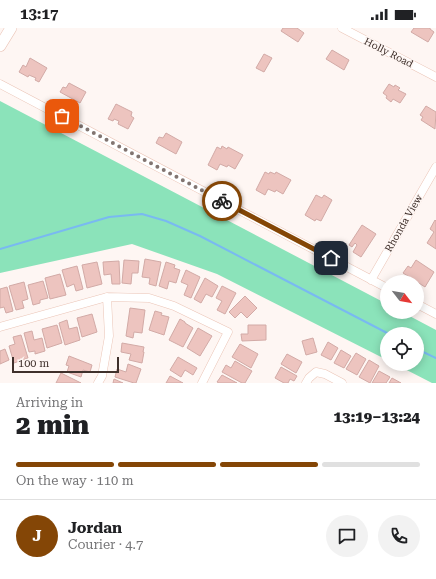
<!DOCTYPE html>
<meta charset="utf-8">
<style>
:root{--surface:#fff;--page:#f2f2f2;--text:#202124;--muted:#757577;--line:#e0e0e0;--accent:#844606}
body{margin:0;font-family:"Roboto Serif",serif;background:var(--page);color:var(--text);height:100vh;display:flex;flex-direction:column;font-size:15px;white-space:nowrap}
*{box-sizing:border-box;margin:0}
p{font-size:13px;color:var(--muted)}
.icon{flex:none;width:22px;height:22px;fill:none;stroke:currentColor;stroke-width:2;stroke-linecap:round;stroke-linejoin:round}
.map{position:relative;height:355px;overflow:hidden}
.details{display:flex;flex-direction:column;background:var(--surface);flex:1}
.details>*{flex:none}
.needle{width:26px;rotate:121deg}
.tools{position:absolute;left:380px;top:247px;display:grid;gap:8px}
.tools a{display:grid;place-items:center;width:44px;height:44px;border-radius:50%;background:var(--surface);box-shadow:0 2px 10px #0003;font-size:20px}
.scale{position:absolute;left:12px;bottom:10px;width:107px;box-sizing:border-box;padding-left:4px;border:2px solid #3f302b;border-top:0;font-size:11px;line-height:14px;white-space:nowrap;color:#3f302b;-webkit-text-stroke:3px #fef6f3;paint-order:stroke}
.pin{position:absolute;display:grid;place-items:center;width:34px;height:34px;color:#fff;margin:-17px;border-radius:8px;box-shadow:0 2px 6px #0006}
.courier{position:absolute;display:grid;place-items:center;width:40px;height:40px;margin:-20px;border:3px solid #844606;border-radius:50%;background:#fff;color:#222;box-shadow:0 1px 5px #0007}
.summary em{font-style:normal;font-weight:800}
.summary div{display:flex;flex-direction:column-reverse}
.summary{display:flex;align-items:center;justify-content:space-between;height:68px;padding:0 16px}
h1{font-size:26px;font-weight:800;line-height:30px}
.bar{display:grid;grid-template-columns:repeat(4,1fr);gap:6px 4px;align-content:center;height:48px;padding:0 16px}
.bar i{height:5px;border-radius:3px;background:var(--line)}
.bar .selected{background:var(--accent)}
.bar p{grid-column:span 4}
.line{display:flex;align-items:center;gap:10px;padding:0 16px;border-top:1px solid var(--line)}
.line div{flex:1}
.round{display:grid;place-items:center;flex:none;width:42px;height:42px;border-radius:21px;background:var(--page)}
.status{display:flex;justify-content:space-between;align-items:center;height:28px;padding:0 20px;background:var(--surface);direction:ltr}
.status svg{height:11px;fill:currentColor}
.map>svg:first-child{display:block}
.green{fill:#8be3ba}
.lines{fill:none;stroke-linecap:round;stroke-linejoin:round}
.stream{stroke:#79b9f1;stroke-width:2}
.building{fill:#edc4bf;stroke:#d2aaa6}
.street-casing{stroke:#ebc5b7;stroke-width:9}
.secondary-casing{stroke:#ebc5b7;stroke-width:12}
.street{stroke:#fff;stroke-width:8}
.secondary{stroke:#fff;stroke-width:11}
.done{stroke:#827571;stroke-width:4;stroke-dasharray:0 7.2}
.route{stroke:#844606;stroke-width:5}
.labels{text-anchor:middle;stroke-width:3;stroke-linejoin:round;paint-order:stroke}
.street-label{font-size:10px;fill:#3f302b;stroke:#fef6f3}
</style>
<div class="status"><b>13:17</b><svg viewBox="0 0 49 12"><path d="M0 12V9h3v3zM5 12V6h3v6zM10 12V3h3v9zM15 12V0h3v12zM26 1h20v11H26zM47 4h2v5h-2z"/></svg></div>
<div class="map">
<svg width="436" height="355" viewBox="0 0 436 355">
<rect width="100%" height="100%" fill="#fef6f3"/>
<path class="green" d="M0,73L387,276V284H402L436,302V355H432L395,336H417V306H387V332L217,246L132,216L0,245Z"/>
<g class="lines">
<path class="stream" d="M0,221L109,189L142,186L166,193L200,208L389,306
M417,321L436,330"/>
</g>
<path class="building" d="M283,0H297L304,5L298,14L281,3Z
M414,0H430V1L434,4L428,14L411,4Z
M332,22L349,32L344,42L326,31Z
M264,26L272,30L264,44L256,40Z
M30,30L47,40L39,54L35,52L36,50L29,47L28,49L19,44L23,37L26,39Z
M69,55L86,64L80,75L60,64L63,59L66,60Z
M389,56L394,59L395,57L400,60L398,62L406,66L400,75L393,71L391,74L386,70L387,68L383,65Z
M116,76L132,84L131,88L134,90L128,101L118,96L119,93L114,91L113,93L108,91Z
M426,78L436,84L435,101L421,92L423,89L420,87Z
M166,105L182,114L176,126L156,115L159,109L163,110Z
M222,118L227,121L228,119L243,127L235,141L228,137L227,139L220,136L217,142L208,137L217,119L221,121Z
M265,144L269,146L270,144L275,146L276,144L291,152L283,166L276,162L275,164L268,161L265,167L256,162Z
M316,167L322,170L324,167L332,172L321,193L316,191L315,193L305,187Z
M435,192L436,193V221L427,215L434,204L430,201Z
M362,197L376,206L361,229L353,224L357,217L355,215L352,219L349,217Z
M145,231L161,234L156,258L149,256L150,250L142,249Z
M124,232L139,233L138,245H132L131,256L122,255Z
M416,232L434,244L425,259L403,245L408,238L411,240Z
M119,233L120,256H112L111,246L104,247L103,234Z
M97,234L102,256L87,260L82,237Z
M166,234L175,237L174,240L180,242L176,255L169,253L167,261L159,258Z
M77,238L83,261L76,263L74,256L67,259L62,242Z
M186,242L200,249L191,270L184,267L188,257L181,254Z
M60,246L66,267L50,271L45,250Z
M205,250L218,258L212,269L206,266L201,275L194,271Z
M43,253L48,270L40,272V275L33,277L28,257Z
M24,254L28,271L22,273L24,280L16,282L9,258Z
M222,258L236,265L225,286L217,282L222,273L216,270Z
M7,259L13,283L6,285L4,279L0,280V261Z
M245,268L257,280L247,290L241,284L235,290L229,284Z
M130,280L145,282L142,305L134,304L133,310L126,308Z
M155,283L162,285L161,287L169,289L164,307L149,302Z
M92,286L97,304L82,309L77,290Z
M180,291L185,294V295L193,300L183,319L169,312Z
M67,292L69,301L77,299L80,312L65,317L59,295Z
M57,297L62,315L47,320L42,301Z
M248,297H266V312L242,313L241,306H248Z
M198,300L212,308L200,328L187,320Z
M32,303L34,312L42,310L45,323L35,326V323L29,324L24,305Z
M21,307L28,330L14,335L9,318L15,316L13,309Z
M313,310L317,324L306,327L302,313Z
M328,314L338,320L331,332L321,327Z
M122,315L144,319L143,324H144L142,335L129,332L131,326L121,324Z
M240,316L258,326L251,340L232,329Z
M5,321L9,332L0,336V323Z
M341,322L351,328L344,340L334,335Z
M356,325L366,331L357,347L346,341Z
M287,326L302,334L296,345L281,336Z
M69,328L92,337L90,344L83,342L81,349L67,344L69,338L66,337Z
M178,329L197,340L193,347L185,342L181,349L170,342Z
M369,332L379,338L370,355L359,349Z
M235,333L252,343L245,355H242L222,344L226,337L231,340Z
M128,336L141,341L136,355H134L115,349L117,341L126,344Z
M281,339L297,348L294,353L290,351L288,355H284L275,350Z
M379,343L390,349L386,355H372Z
M61,345L81,355H56Z
M222,347L237,355H219L217,354Z
M170,348L183,355H166Z
M392,350L401,355H389Z
M114,351L123,355H113Z"/>
<g class="lines">
<g class="street-casing">
<path id="street" d="M342,0L436,49
M0,56L387,260
M371,252L436,139
M417,276L436,286
M0,299L107,269L149,270L174,278L228,304L202,355
M98,355L102,348L109,308L107,269
M306,355L309,350L316,344L325,346L342,355"/>
</g>
<g class="secondary-casing">
<path id="secondary" d="M0,18L11,0"/>
</g>
<use href="#street" class="street"/>
<use href="#secondary" class="secondary"/>
</g>
<g class="lines">
<path class="done" d="M62,88L222,173"/>
<path class="route" d="M222,173L331,230"/>
</g>
<g class="labels">
<g class="street-label">
<text transform="translate(389 24) rotate(27)" y="4">Holly Road</text>
<text transform="translate(403 195) rotate(-60)" y="4">Rhonda View</text>
</g>
</g>
</svg>
<div class="tools">
<a><svg class="needle" viewBox="-14 -14 28 28"><path d="M0-13l5 13h-10z" fill="#e53935"/><path d="M0 13l5-13h-10z" fill="#757577"/></svg></a>
<a><svg class="icon" aria-label="locate" viewBox="0 0 24 24"><circle cx="12" cy="12" r="6"/><path d="M12 2v4M12 18v4M2 12h4M18 12h4"/></svg></a>
</div>
<div class="scale">100 m</div>
<div class="pin" style="left:62px;top:88px;background:#ea580c"><svg class="icon" aria-label="bag" viewBox="0 0 24 24"><path d="M5 8h14l-1 12H6zM9 8a3 3 0 0 1 6 0"/></svg></div>
<div class="pin" style="left:331px;top:230px;background:#1f2937"><svg class="icon" aria-label="home" viewBox="0 0 24 24"><path d="M3 11l9-7 9 7M6 9v11h12V9"/></svg></div>
<div class="courier" style="left:222px;top:173px"><svg class="icon" aria-label="bike" viewBox="0 0 24 24"><circle cx="6" cy="16" r="4"/><circle cx="18" cy="16" r="4"/><path d="M6 16l4-8h5l3 8M10 8l3 8H6M13 5h3"/></svg></div>
</div>
<section class="details">
<div class="summary"><div><h1>2 min</h1><p>Arriving in</p></div><em>13:19–13:24</em></div>
<div class="bar"><i class="selected"></i><i class="selected"></i><i class="selected"></i><i></i><p>On the way · 110 m</p></div>
<div class="line" style="height:72px"><b class="round" style="background:var(--accent);color:#fff">J</b><div><b>Jordan</b><p>Courier · 4.7</p></div><a class="round"><svg class="icon" aria-label="chat" viewBox="0 0 24 24"><path d="M4 5h16v11H9l-5 4z"/></svg></a><a class="round"><svg class="icon" aria-label="phone" viewBox="0 0 24 24"><path d="M5 4h4l2 5-3 2q2 4 5 5l2-3 5 2v4C11 20 4 13 5 4z"/></svg></a></div>
</section>
